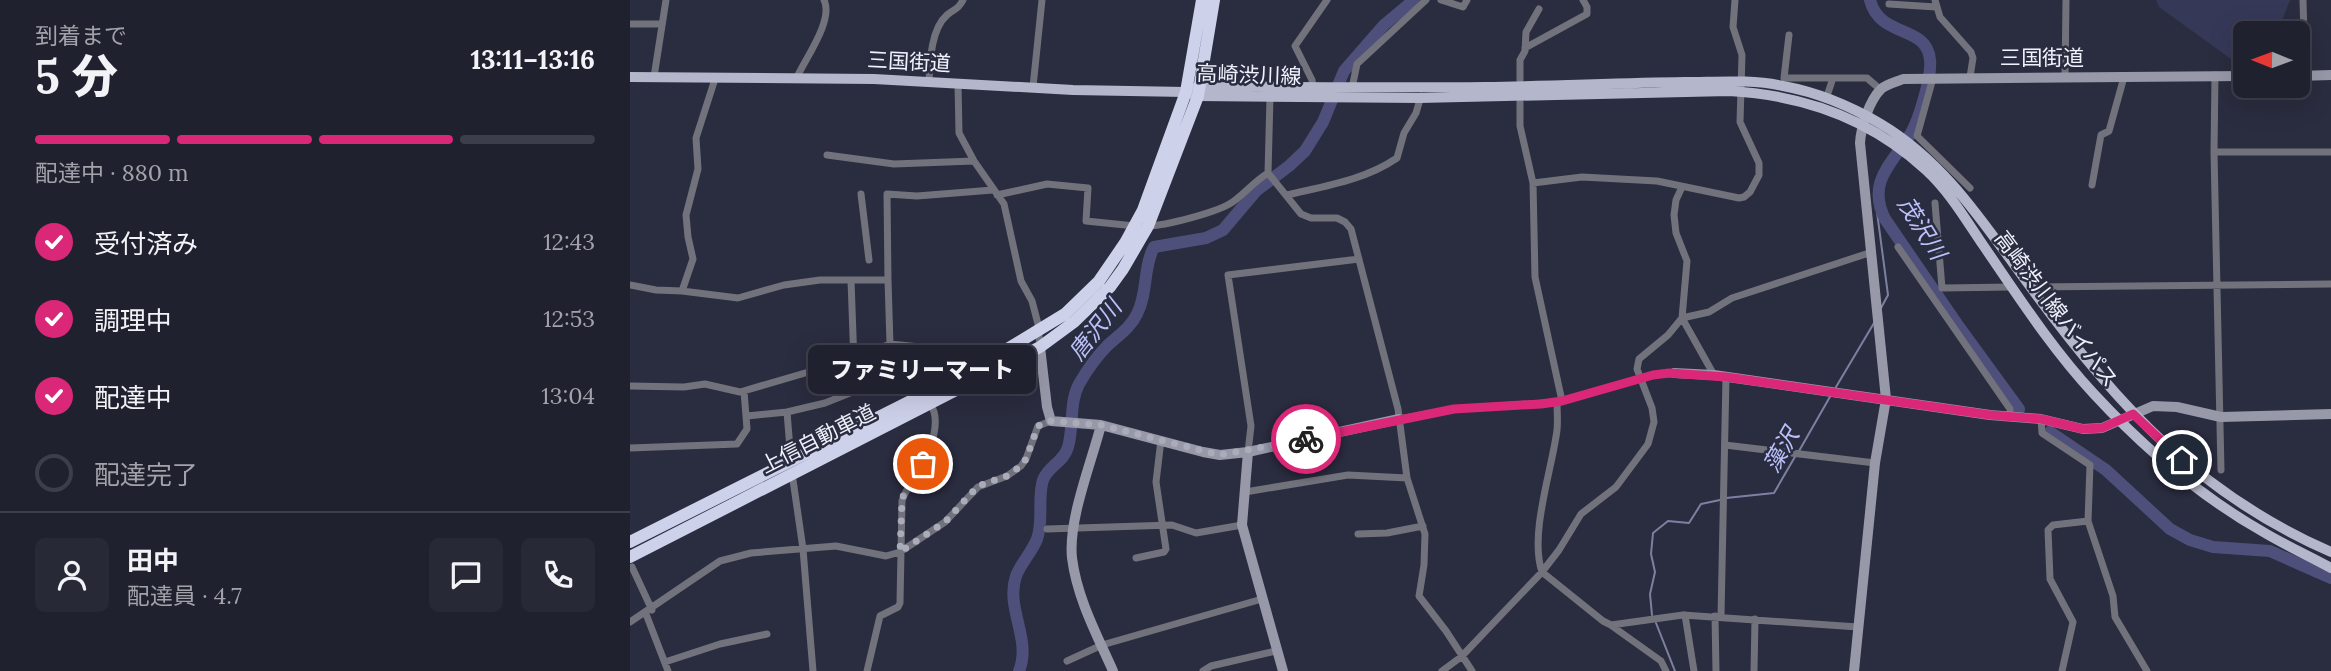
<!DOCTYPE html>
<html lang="ja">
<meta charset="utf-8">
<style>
:root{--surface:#20212f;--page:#282937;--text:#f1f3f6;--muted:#a2a3aa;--line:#3d3e4b;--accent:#db2777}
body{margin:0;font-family:Lora,"Noto Sans JP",serif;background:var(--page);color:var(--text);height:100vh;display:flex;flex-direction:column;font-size:26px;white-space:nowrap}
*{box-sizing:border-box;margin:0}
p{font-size:23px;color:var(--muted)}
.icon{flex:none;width:38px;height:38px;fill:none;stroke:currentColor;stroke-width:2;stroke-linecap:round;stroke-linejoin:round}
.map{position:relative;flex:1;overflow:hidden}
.details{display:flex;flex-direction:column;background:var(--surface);width:630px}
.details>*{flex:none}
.needle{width:46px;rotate:271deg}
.controls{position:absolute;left:1603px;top:21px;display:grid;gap:14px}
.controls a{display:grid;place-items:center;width:77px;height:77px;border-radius:10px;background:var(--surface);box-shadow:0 7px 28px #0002,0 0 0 2px var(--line);font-size:35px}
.pin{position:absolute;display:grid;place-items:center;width:60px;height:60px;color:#fff;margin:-30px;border:4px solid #fff;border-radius:50%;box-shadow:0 2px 7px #0007}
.courier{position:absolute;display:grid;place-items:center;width:70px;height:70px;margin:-35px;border:5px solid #db2777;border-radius:50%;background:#fff;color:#222;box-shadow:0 2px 9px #0007}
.bubble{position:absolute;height:49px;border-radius:10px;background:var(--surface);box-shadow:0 7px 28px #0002,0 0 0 2px var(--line);font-size:23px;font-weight:800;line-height:49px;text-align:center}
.summary em{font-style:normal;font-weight:800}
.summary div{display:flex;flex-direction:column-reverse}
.summary{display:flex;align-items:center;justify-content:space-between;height:119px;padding:0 35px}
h1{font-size:46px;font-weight:800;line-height:52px}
.bar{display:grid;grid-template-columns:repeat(4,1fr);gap:10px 7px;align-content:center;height:84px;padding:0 35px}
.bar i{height:9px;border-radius:5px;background:var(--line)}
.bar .active{background:var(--accent)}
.bar p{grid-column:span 4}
.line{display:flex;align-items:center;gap:18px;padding:0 35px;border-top:2px solid var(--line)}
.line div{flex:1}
.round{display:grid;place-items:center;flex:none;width:74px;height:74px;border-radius:10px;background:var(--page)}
ol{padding:0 35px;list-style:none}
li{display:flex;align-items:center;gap:21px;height:77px}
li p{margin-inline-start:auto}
li .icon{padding:7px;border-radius:50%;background:var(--accent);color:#fff;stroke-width:4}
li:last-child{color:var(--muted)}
li i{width:38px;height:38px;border:4px solid var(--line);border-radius:50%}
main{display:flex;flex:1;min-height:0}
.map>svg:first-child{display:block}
.green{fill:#363858}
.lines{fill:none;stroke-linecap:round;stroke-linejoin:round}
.stream{stroke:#7e80a2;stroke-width:2}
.river{stroke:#4e507b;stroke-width:12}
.street{stroke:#71727c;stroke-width:7}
.secondary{stroke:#9799a9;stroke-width:10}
.primary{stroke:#b4b6cb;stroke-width:10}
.highway{stroke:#ced1ea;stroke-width:12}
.done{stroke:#aaacba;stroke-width:7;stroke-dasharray:0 12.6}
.route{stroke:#db2777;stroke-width:9}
.labels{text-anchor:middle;stroke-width:5;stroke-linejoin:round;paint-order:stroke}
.street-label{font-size:21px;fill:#eff1fd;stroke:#2a2c3f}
.water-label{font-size:23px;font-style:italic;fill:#bcc1fa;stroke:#2a2c3f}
</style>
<main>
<section class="details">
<div class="summary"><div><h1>5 分</h1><p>到着まで</p></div><em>13:11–13:16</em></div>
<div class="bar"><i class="active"></i><i class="active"></i><i class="active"></i><i></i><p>配達中 · 880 m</p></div>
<ol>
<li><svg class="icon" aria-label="check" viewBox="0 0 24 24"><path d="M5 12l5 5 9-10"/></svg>受付済み<p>12:43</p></li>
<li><svg class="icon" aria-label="check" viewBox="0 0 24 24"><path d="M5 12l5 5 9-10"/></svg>調理中<p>12:53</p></li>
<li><svg class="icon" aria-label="check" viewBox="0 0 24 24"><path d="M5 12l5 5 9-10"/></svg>配達中<p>13:04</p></li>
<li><i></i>配達完了</li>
</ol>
<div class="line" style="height:126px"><a class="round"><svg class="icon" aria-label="person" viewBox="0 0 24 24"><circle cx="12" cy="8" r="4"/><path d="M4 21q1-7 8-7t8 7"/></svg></a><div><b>田中</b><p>配達員 · 4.7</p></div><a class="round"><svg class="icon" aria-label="chat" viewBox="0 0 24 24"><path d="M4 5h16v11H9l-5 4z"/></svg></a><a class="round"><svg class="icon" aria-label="phone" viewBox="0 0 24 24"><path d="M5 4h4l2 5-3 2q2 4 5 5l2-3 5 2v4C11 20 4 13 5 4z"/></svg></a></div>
</section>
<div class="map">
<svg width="1701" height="671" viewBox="0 0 1701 671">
<rect width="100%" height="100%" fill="#2a2c3f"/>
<path class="green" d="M1526,0H1660L1653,18L1645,31L1615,33V55L1601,59L1529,7Z"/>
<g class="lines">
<path class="stream" d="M1250,208L1247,212L1258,295L1251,308
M1206,387L1244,323
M1169,451L1201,395
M1096,498L1144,493L1166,455
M1022,615L1020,594L1025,572L1021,554L1023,533L1038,521L1059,523L1071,504L1090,500
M1026,623L1045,671"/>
<path class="river" d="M1240,0C1250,39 1297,24 1300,60C1302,76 1289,119 1281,133C1263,163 1236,181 1255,219L1327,324L1389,409
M1420,432L1476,470L1540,529L1560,540L1583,547L1640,551L1701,578
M389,671C402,639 375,608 386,576C391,563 402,552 407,539C414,520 407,499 413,480C418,466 434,462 438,447C444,426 439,403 449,384C457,370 467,356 478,345C489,335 501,327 507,314C518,293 513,267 524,247L576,238L593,230L626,191L659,166L675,151L693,122L714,71L754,25L784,0"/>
<path class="street" d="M811,0L833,7L837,0
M1305,0L1310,17L1341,52L1343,58L1340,77
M1673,0L1675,76
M1259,4L1306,7
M909,9L896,32L895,51L890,60V126L903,183L905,277L932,401
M0,24H32
M1159,35L1154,78H1203
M895,48L957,14V7L953,0
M1585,75L1584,152L1591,470
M24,77L36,0
M1435,77L1436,0
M1303,78L1287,136L1340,188
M166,79C175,59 204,20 194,0
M299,81C300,61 301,29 317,15C325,8 327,11 333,0
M328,84L329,133L344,161L374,204L391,281L402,301L408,324L410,347
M403,87L412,0
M683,87L682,80L665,46L697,0
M722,88L727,64L796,0
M640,97L638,173L671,214L681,218H707L715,222L721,229L768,409L777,478L795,534L794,565L789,596L816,631L842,671
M1196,99L1203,78H1237L1251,90
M1584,152H1701
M197,155L264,164L344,161
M903,183L952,177L1027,181L1109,198L1114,197L1120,192L1129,175V163L1110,122L1112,55L1103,27L1105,0
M1462,185L1471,135L1479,131L1494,77
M231,194L239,260
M367,195L417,184L458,188L456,221L505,226
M657,195C695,186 735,180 767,158L774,133L786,113L791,96
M1305,203L1312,288L1382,287
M517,226C534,226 590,212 604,201C616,192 625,181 638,173
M1268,247L1380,409V417
M258,280L260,344
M0,285L26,290L52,291L108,298L154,285L190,280H221
M1401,287L1701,284
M52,291L63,259L58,237L56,215L68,169L66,138L85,79
M1084,375L1052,318L1079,312L1102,298L1239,253
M0,386L54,387L75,384L110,392L223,359L260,344L330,351L346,368
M927,402C927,411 928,421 927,430C922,470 899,534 912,572L973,621L981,625L1053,615L1228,627
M117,416L157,412
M769,419L824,409L927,402L1023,375L1044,373
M1411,419L1412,433L1460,465L1458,521L1483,596L1485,617L1517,671
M1095,445L1245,463
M0,448L107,444L117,429L114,391
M618,452L621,426L598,275L729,259
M161,461L157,412L195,403L225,391L221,280H258L257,194L287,196L363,190
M162,473L173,549L183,671
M615,492L718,475L777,478
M417,529L542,525L566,533L612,525
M728,534L757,533L793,526
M506,558L534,552L536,549L526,482L531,440
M2,567L22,610
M16,614L38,671
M1055,615L1064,671
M1085,616L1086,671
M1091,616L1096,377
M0,622L90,561L121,553L206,546L256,556L270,552L315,522L348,487L377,476L391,466L396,459L408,426L421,421
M982,626L1031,661L1036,671
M437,661L472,645L632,599
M35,662L90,644L137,634
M237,671L250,616L268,607L270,603L272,501C276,488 285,478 291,467C301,451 312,419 300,404
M573,671L581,666L646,651
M812,671L831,657L912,572L929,550L951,514L986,487L1018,444L1024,422L1022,408L1007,369L1009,359L1038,335L1052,318L1057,261L1046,233L1044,215L1046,200L1052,187
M1124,671L1125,619
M1432,671L1443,622L1420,579L1418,530L1423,525L1458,521"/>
<path class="secondary" d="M1668,76L1701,75
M410,347L417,407L421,421L471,425L573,452L590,455L618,452L769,419
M1044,373L1084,375L1360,415L1411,419L1453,429L1472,428L1523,406L1547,407L1591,417L1701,414
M471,425C461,464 438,520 442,558C447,598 467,635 483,671
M618,452L612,525L653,671
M1224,671L1245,463L1256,399L1230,143C1231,127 1239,101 1251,89C1257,84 1266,82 1273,79L1615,76"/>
<path class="primary" d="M0,77L244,79L443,90L556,92L568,96L790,98L1099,91C1172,95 1241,119 1296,170C1319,191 1336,220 1353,245C1388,296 1422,349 1464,394C1514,448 1571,497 1635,533C1657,546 1679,556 1701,568
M565,88L571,86C666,87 761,88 855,87C922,86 988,83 1054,82C1087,82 1121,79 1153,86C1186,92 1222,107 1251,124C1318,164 1357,229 1402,289C1486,404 1568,494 1701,552"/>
<path class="highway" d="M0,542L346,368L435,314L469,281L495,243L513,210L556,92L572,0
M0,557L410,347L444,322L480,287L493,269L518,226L568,96L584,0"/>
</g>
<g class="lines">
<path class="done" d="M293,464L274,493L272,501L270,552L315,522L348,486L377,476L391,466L396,459L408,426L421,421L471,425L590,455L676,439"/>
<path class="route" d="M676,439L824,409L911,404L932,401L1023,375L1039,373L1096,377L1360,415L1411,419L1453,429L1472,428L1503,414L1552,460"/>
</g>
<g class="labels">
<g class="street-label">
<text x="1412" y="65">三国街道</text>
<text transform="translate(279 62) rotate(3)" y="7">三国街道</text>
<text transform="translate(619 75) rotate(2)" y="7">高崎渋川線</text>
<text transform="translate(1426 309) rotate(53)" y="7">高崎渋川線バイパス</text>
<text transform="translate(188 439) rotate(-27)" y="7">上信自動車道</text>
</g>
<g class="water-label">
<text transform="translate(1292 228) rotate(58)" y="8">茂沢川</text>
<text transform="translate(465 330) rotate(-52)" y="8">唐沢川</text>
<text transform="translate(1151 450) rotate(-60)" y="8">藻沢</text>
</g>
</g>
</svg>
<div class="controls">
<a><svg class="needle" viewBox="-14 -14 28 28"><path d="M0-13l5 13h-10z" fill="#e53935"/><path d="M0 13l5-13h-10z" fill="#a2a3aa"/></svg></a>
</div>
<div class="pin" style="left:293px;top:464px;background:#ea580c"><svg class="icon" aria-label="bag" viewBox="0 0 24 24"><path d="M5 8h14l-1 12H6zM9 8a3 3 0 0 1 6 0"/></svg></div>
<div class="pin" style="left:1552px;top:460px;background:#1f2937"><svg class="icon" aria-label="home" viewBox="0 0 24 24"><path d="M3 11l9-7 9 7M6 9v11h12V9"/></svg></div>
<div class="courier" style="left:676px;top:439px"><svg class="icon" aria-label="bike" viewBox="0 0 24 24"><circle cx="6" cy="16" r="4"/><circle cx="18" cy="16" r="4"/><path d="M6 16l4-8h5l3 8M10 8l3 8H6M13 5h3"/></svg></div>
<div class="bubble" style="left:178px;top:345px;width:228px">ファミリーマート</div>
</div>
</main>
